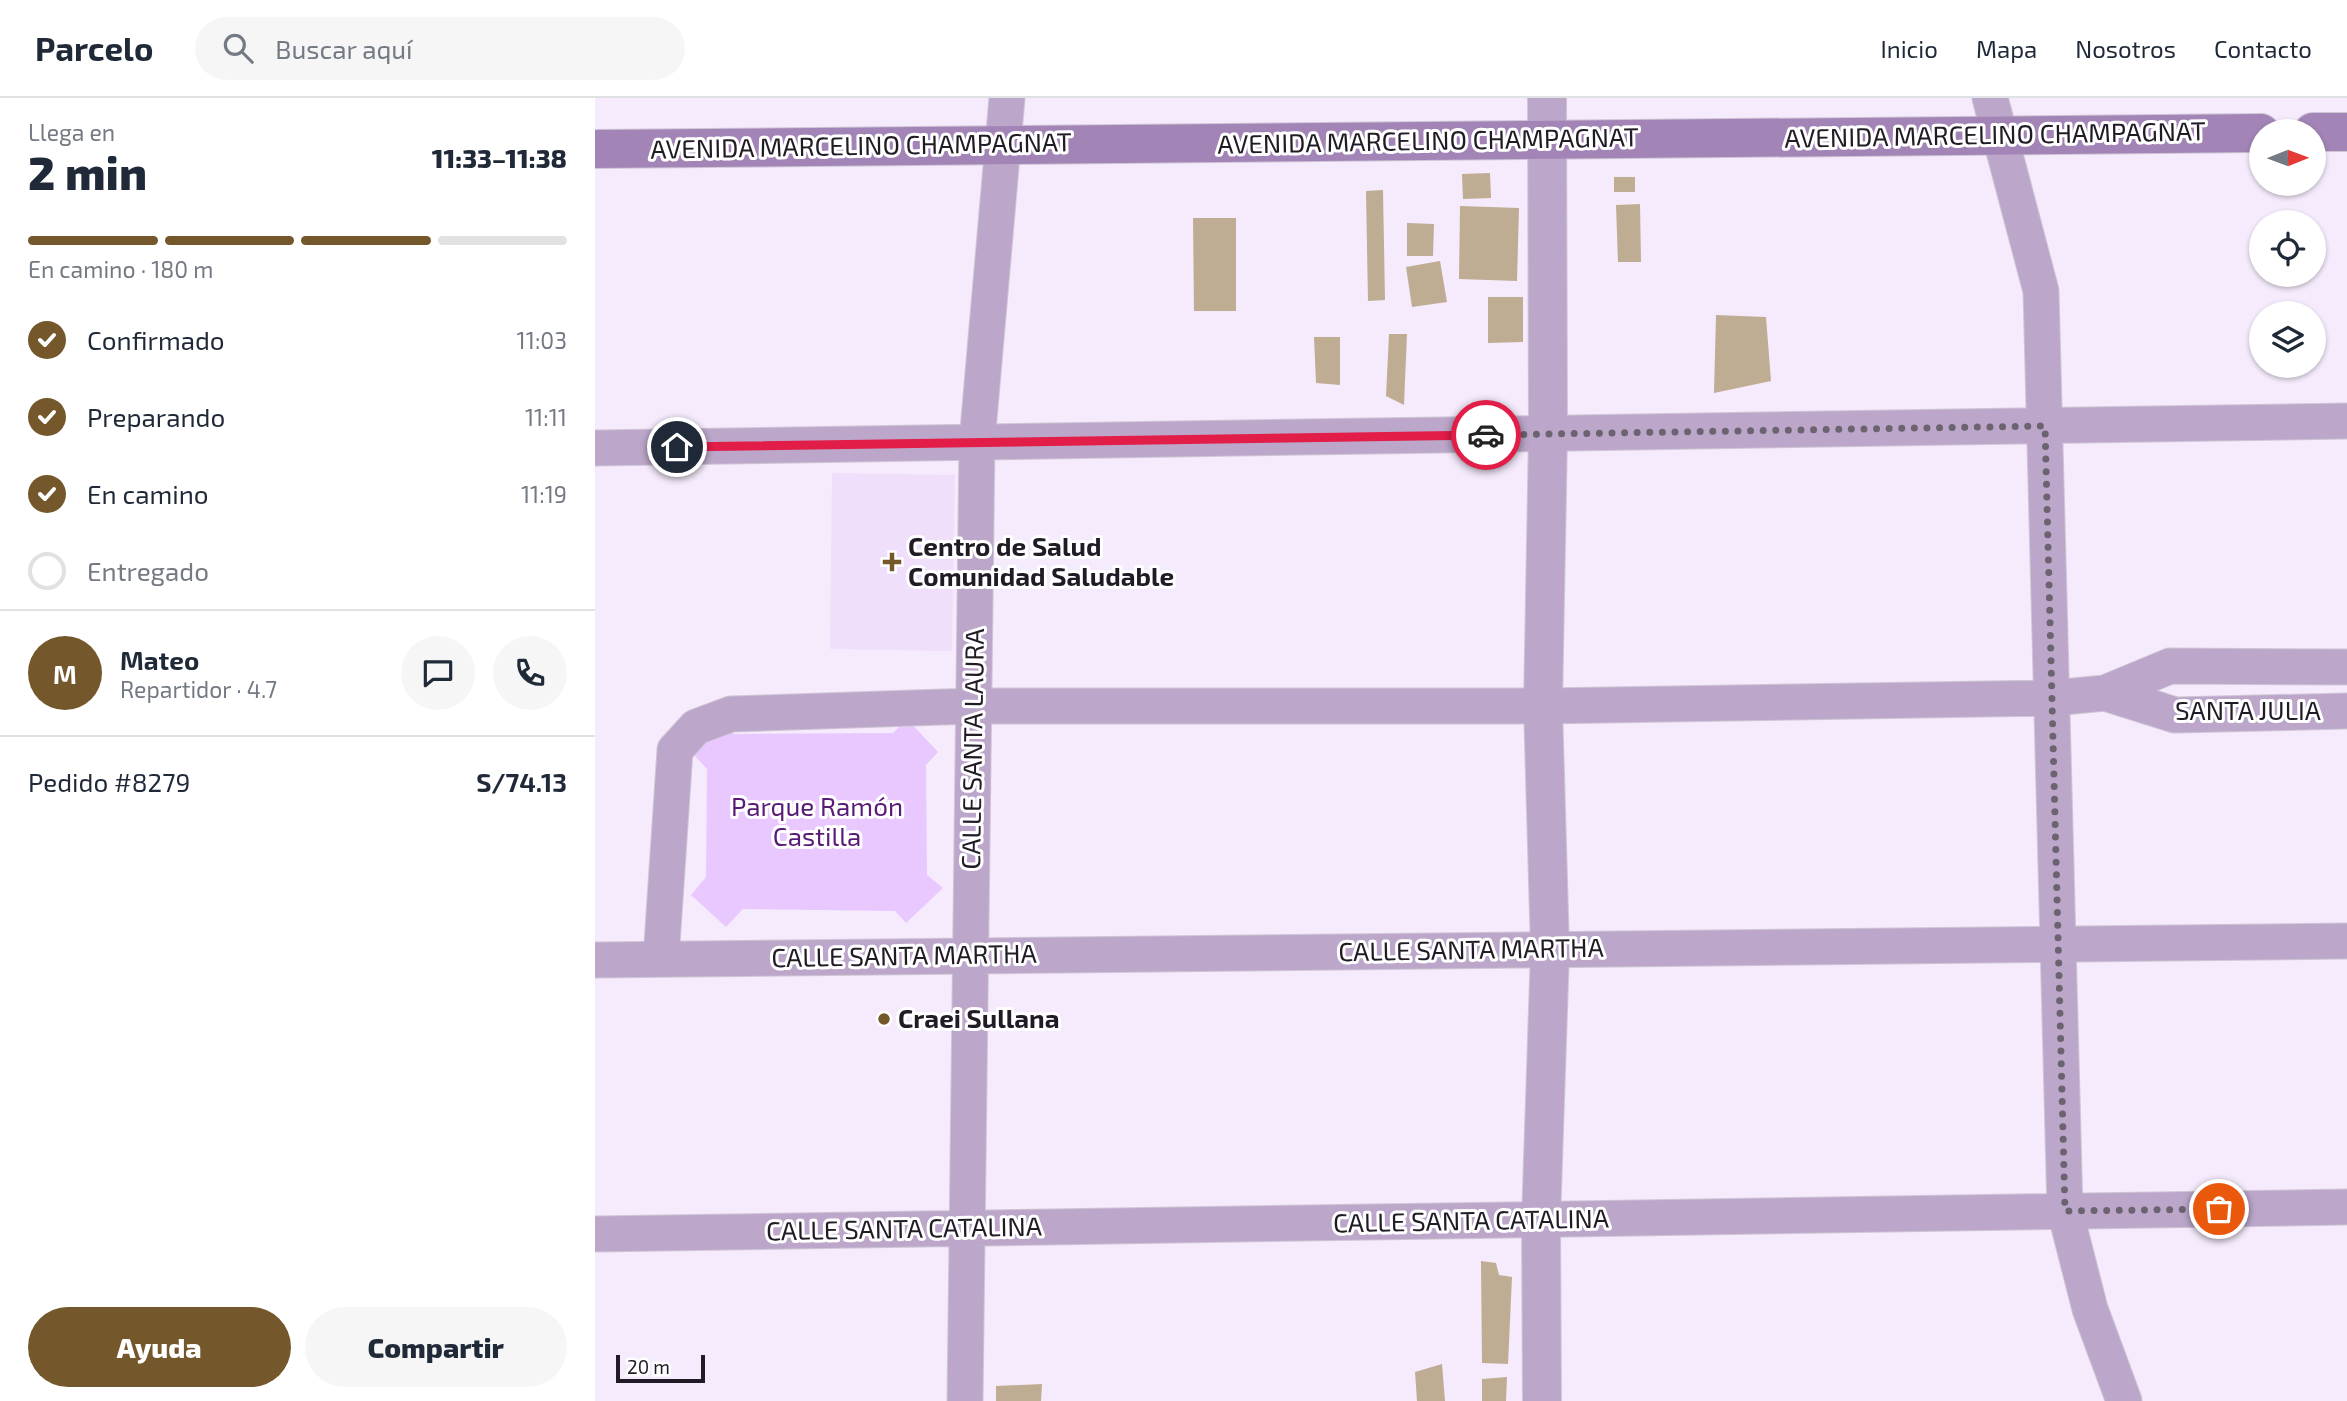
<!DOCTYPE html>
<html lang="es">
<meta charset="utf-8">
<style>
:root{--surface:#fff;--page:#f6f6f7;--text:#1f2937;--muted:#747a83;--line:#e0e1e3;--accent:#74582b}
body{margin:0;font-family:"Exo 2",sans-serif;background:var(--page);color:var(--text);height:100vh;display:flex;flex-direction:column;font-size:26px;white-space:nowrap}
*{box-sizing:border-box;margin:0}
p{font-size:23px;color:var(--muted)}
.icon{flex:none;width:38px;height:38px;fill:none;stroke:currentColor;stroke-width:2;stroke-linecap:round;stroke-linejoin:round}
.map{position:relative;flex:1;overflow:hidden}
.sheet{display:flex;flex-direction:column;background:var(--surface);width:595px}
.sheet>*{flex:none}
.needle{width:46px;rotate:89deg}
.tools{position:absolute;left:1654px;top:21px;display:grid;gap:14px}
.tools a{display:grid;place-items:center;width:77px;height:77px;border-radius:50%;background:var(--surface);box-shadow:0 2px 5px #0004;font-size:35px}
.scale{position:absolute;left:21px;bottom:18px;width:89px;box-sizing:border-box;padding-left:7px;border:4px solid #211b25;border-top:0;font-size:19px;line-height:24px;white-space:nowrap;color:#211b25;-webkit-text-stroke:5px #fff;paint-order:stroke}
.pin{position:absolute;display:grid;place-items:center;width:60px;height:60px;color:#fff;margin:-30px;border:4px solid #fff;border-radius:50%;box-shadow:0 2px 7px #0007}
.courier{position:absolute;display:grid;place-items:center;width:70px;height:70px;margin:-35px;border:5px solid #e11d48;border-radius:50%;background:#fff;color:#222;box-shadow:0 2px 9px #0007}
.summary em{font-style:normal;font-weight:800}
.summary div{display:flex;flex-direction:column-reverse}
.summary{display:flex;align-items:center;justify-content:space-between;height:119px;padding:0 28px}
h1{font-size:46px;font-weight:800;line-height:52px}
.bar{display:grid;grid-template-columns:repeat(4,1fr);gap:10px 7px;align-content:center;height:84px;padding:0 28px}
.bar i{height:9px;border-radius:5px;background:var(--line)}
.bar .current{background:var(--accent)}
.bar p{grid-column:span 4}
.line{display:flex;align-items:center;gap:18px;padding:0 28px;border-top:2px solid var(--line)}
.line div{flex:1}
.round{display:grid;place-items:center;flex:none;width:74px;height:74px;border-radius:37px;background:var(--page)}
ol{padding:0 28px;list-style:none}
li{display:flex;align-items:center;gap:21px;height:77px}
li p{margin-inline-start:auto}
li .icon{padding:7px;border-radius:50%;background:var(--accent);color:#fff;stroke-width:4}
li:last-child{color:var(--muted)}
li i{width:38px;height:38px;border:4px solid var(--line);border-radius:50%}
.action{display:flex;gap:14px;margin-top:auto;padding:14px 28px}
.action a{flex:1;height:80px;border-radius:42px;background:var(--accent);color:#fff;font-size:28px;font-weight:800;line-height:80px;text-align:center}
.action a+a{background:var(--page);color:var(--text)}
header{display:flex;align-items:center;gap:42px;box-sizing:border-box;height:98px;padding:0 35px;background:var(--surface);border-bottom:2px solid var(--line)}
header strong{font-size:33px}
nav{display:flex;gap:38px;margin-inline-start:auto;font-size:24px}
.search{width:490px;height:63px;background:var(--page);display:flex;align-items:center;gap:18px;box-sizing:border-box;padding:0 24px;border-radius:38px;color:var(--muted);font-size:26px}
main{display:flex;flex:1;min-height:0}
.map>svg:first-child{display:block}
.built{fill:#efdffb}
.green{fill:#e9c8ff}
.building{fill:#bead93}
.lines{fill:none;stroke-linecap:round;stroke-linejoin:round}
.minor-casing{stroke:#cfc6d5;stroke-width:37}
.tertiary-casing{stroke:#cfc6d5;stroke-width:40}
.secondary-casing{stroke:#cfc6d5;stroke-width:40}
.minor{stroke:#bca7ca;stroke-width:35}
.tertiary{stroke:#bca7ca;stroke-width:38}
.secondary{stroke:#a284b6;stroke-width:38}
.done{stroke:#6b6470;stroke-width:7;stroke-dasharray:0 12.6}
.route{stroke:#e11d48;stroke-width:9}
.poi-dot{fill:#74582b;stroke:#fff;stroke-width:2.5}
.labels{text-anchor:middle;stroke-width:6;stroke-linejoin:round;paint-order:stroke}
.street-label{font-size:26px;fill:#211b25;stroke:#fff}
.poi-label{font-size:26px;font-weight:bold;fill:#211b25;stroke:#fff;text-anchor:start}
.park-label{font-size:26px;fill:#581c76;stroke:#fff}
</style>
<header>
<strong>Parcelo</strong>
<div class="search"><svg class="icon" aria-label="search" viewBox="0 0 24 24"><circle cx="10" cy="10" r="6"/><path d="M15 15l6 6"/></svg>Buscar aquí</div>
<nav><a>Inicio</a><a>Mapa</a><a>Nosotros</a><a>Contacto</a></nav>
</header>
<main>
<section class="sheet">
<div class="summary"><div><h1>2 min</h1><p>Llega en</p></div><em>11:33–11:38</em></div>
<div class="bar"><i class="current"></i><i class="current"></i><i class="current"></i><i></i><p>En camino · 180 m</p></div>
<ol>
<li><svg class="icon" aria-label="check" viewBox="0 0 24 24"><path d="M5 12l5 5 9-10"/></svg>Confirmado<p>11:03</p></li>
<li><svg class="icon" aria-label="check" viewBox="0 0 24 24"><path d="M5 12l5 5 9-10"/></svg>Preparando<p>11:11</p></li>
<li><svg class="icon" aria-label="check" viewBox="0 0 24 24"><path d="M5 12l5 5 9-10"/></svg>En camino<p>11:19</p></li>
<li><i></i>Entregado</li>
</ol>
<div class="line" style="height:126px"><b class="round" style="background:var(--accent);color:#fff">M</b><div><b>Mateo</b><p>Repartidor · 4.7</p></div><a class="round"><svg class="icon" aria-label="chat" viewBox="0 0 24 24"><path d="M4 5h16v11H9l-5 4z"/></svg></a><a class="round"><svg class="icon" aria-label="phone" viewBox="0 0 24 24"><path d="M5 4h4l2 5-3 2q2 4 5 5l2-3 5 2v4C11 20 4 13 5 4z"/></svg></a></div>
<div class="line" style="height:91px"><div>Pedido #8279</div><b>S/74.13</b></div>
<div class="action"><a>Ayuda</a><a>Compartir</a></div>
</section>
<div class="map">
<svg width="1752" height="1303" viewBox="0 0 1752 1303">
<rect width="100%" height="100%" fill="#f5ebfc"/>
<path class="built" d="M237,375L360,377L357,553L235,551Z"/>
<path class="green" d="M312,621L343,654L331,667L332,777L348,790L311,825L300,813L148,811L131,829L96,797L111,779L112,671L98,656L124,625L139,636L298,635Z"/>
<path class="building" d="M895,75L896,100L868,101L867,76Z
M1019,79H1040V94H1019Z
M788,92L790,202L773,203L771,93Z
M1045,106L1046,164H1023L1021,107Z
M865,108L924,110L922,183L864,181Z
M598,120H641V213H599Z
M812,125L839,126L838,158H812Z
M845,163L852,204L817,209L811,169Z
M893,199H928V244L893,245Z
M1121,217L1171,219L1176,283L1119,295Z
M794,236H812L809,307L791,298Z
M719,239H745V287L721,285Z
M886,1163L901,1165L904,1177L917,1179L913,1266L887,1265Z
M847,1266L850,1303H822L820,1274Z
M912,1279L911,1303H887V1281Z
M447,1286L446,1303H401V1288Z"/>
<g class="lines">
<g class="minor-casing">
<path id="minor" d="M1395,0L1446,193L1470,1113L1495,1211L1529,1303
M0,350L1752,323
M1510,595L1580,617L1752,613
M66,861L80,652L101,629L136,616L378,608H948L1458,600L1510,595L1575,568L1752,569
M0,862L1752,843
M0,1136L1752,1109
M370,1303L382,344L412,0"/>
</g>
<g class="tertiary-casing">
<path id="tertiary" d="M947,1303L946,1122L955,852L948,608L953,336L952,0"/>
</g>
<g class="secondary-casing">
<path id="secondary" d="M1718,34H1752
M0,51L1666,35"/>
</g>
<use href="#minor" class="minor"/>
<use href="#tertiary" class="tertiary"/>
<use href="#secondary" class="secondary"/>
</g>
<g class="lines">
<path class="done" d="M891,337L1450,328L1470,1113L1624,1111"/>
<path class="route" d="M82,349L891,337"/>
</g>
<g class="poi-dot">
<path d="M293.5 453.5h7v7h7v7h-7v7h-7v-7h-7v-7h7z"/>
<circle cx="289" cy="921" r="7"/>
</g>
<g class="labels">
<g class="street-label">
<text transform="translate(1400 37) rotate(-1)" y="9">AVENIDA MARCELINO CHAMPAGNAT</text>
<text transform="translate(833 43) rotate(-1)" y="9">AVENIDA MARCELINO CHAMPAGNAT</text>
<text transform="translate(266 48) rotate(-1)" y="9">AVENIDA MARCELINO CHAMPAGNAT</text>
<text x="1653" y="622">SANTA JULIA</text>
<text transform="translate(378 651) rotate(-89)" y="9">CALLE SANTA LAURA</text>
<text transform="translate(876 852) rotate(-1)" y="9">CALLE SANTA MARTHA</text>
<text transform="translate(309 858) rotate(-1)" y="9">CALLE SANTA MARTHA</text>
<text transform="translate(876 1123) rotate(-1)" y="9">CALLE SANTA CATALINA</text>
<text transform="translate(309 1131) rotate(-1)" y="9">CALLE SANTA CATALINA</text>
</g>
<g class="poi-label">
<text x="313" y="458">Centro de Salud<tspan x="313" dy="30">Comunidad Saludable</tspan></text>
<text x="303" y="930">Craei Sullana</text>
</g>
<g class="park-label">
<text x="222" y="718">Parque Ramón<tspan x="222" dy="30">Castilla</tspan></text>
</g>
</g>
</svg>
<div class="tools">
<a><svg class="needle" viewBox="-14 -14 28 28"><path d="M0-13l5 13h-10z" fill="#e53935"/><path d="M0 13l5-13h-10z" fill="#747a83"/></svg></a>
<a><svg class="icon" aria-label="locate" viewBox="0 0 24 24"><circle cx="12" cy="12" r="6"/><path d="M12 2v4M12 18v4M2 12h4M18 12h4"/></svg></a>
<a><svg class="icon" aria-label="layers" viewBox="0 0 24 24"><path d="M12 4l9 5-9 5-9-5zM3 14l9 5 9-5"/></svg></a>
</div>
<div class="scale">20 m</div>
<div class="pin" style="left:1624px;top:1111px;background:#ea580c"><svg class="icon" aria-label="bag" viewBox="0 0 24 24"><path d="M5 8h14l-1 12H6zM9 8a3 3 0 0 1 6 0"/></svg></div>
<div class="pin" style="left:82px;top:349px;background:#1f2937"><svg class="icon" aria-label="home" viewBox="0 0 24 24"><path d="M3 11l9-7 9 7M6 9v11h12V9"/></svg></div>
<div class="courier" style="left:891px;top:337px"><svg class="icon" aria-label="car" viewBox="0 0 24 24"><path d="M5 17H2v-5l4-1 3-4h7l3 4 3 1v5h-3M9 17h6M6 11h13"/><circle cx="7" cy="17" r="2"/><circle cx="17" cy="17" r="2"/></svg></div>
</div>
</main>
